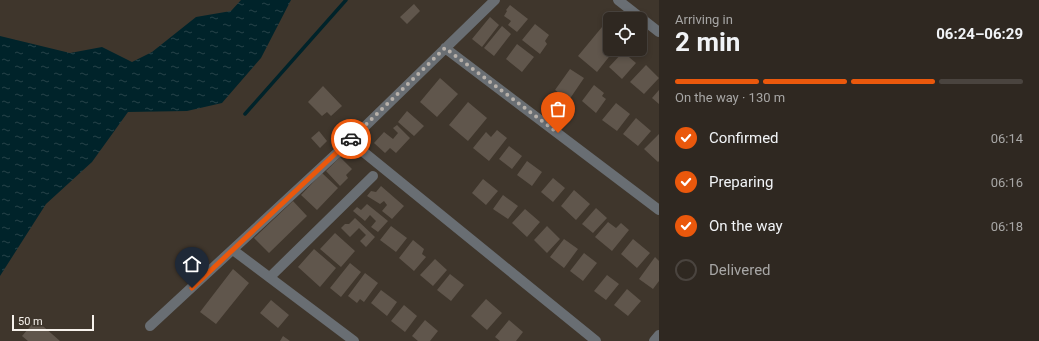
<!DOCTYPE html>
<meta charset="utf-8">
<style>
:root{--surface:#2f2821;--page:#37302a;--text:#f1f3f6;--muted:#a7a6a5;--line:#4a443f;--accent:#ea580c}
body{margin:0;font-family:Roboto,sans-serif;background:var(--page);color:var(--text);height:100vh;display:flex;flex-direction:column;font-size:15px;white-space:nowrap}
*{box-sizing:border-box;margin:0}
p{font-size:13px;color:var(--muted)}
.icon{flex:none;width:22px;height:22px;fill:none;stroke:currentColor;stroke-width:2;stroke-linecap:round;stroke-linejoin:round}
.map{position:relative;flex:1;overflow:hidden}
.details{display:flex;flex-direction:column;background:var(--surface);width:380px}
.details>*{flex:none}
.controls{position:absolute;left:603px;top:12px;display:grid;gap:8px}
.controls a{display:grid;place-items:center;width:44px;height:44px;border-radius:6px;background:var(--surface);box-shadow:0 2px 6px #0003,0 0 0 1px var(--line);font-size:20px}
.scale{position:absolute;left:12px;bottom:10px;width:82px;box-sizing:border-box;padding-left:4px;border:2px solid #f7f2ec;border-top:0;font-size:11px;line-height:14px;white-space:nowrap;color:#f7f2ec;-webkit-text-stroke:3px #3f362c;paint-order:stroke}
.pin{position:absolute;display:grid;place-items:center;width:34px;height:34px;color:#fff;margin:-41px -17px;border-radius:50% 50% 50% 0;rotate:-45deg;box-shadow:0 0 4px #0007}
.pin .icon{rotate:45deg}
.courier{position:absolute;display:grid;place-items:center;width:40px;height:40px;margin:-20px;border:3px solid #ea580c;border-radius:50%;background:#fff;color:#222;box-shadow:0 1px 5px #0007}
.headline em{font-style:normal;font-weight:700}
.headline div{display:flex;flex-direction:column-reverse}
.headline{display:flex;align-items:center;justify-content:space-between;height:68px;padding:0 16px}
h1{font-size:26px;font-weight:700;line-height:30px}
.bar{display:grid;grid-template-columns:repeat(4,1fr);gap:6px 4px;align-content:center;height:48px;padding:0 16px}
.bar i{height:5px;border-radius:3px;background:var(--line)}
.bar .active{background:var(--accent)}
.bar p{grid-column:span 4}
ol{padding:0 16px;list-style:none}
li{display:flex;align-items:center;gap:12px;height:44px}
li p{margin-inline-start:auto}
li .icon{padding:4px;border-radius:50%;background:var(--accent);color:#fff;stroke-width:4}
li:last-child{color:var(--muted)}
li i{width:22px;height:22px;border:2px solid var(--line);border-radius:50%}
main{display:flex;flex:1;min-height:0}
.map>svg:first-child{display:block}
.water{fill:url(#water-ripples)}
.lines{fill:none;stroke-linecap:round;stroke-linejoin:round}
.stream{stroke:#00232a;stroke-width:3.5}
.building{fill:#60564c}
.minor{stroke:#696e73;stroke-width:10}
.done{stroke:#b7b0a9;stroke-width:4;stroke-dasharray:0 7.2}
.route{stroke:#ea580c;stroke-width:5}
</style>
<main>
<div class="map">
<svg width="659" height="341" viewBox="0 0 659 341">
<defs>
<pattern id="water-ripples" width="26" height="14" patternUnits="userSpaceOnUse"><rect width="26" height="14" fill="#00232a"/><path d="M2 4q2-2 4 0t4 0M15 11q2-2 4 0t4 0" fill="none" stroke="#264349"/></pattern>
</defs>
<rect width="100%" height="100%" fill="#3f362c"/>
<path class="water" d="M241,0H291L261,58L222,103L187,111L128,112L92,162L46,204L0,276V36L70,53L102,47L132,62L152,52L196,17L231,11Z"/>
<g class="lines">
<path class="stream" d="M245,114L346,0"/>
</g>
<path class="building" d="M414,4L420,11L407,24L400,17Z
M510,5L528,19L517,32L508,25L511,21L504,16L507,11L506,10Z
M490,17L499,25L482,47L472,39Z
M535,24L549,35L545,41L547,44L540,54L522,40Z
M502,26L511,34L494,56L484,48Z
M602,27L610,34V39L609,41L610,42V48L609,50L612,53L597,72L578,56Z
M517,44L534,57L522,72L506,59Z
M623,52L636,63L622,79L609,67Z
M646,65L659,78L644,94L630,82Z
M570,69L584,78L569,100L555,90Z
M440,78L458,94L437,117L420,102Z
M594,85L604,93L602,96L606,99L596,113L582,101Z
M323,86L342,106L331,116L327,112L322,116L308,102Z
M659,90V104L652,98Z
M468,102L487,118L468,141L449,125Z
M616,103L630,114L617,131L602,120Z
M407,111L424,126L414,136L398,122Z
M636,118L651,131L638,146L623,134Z
M397,125L410,138L396,153L390,148L385,153L374,143L384,132L393,139L398,133L393,128Z
M497,130L507,138L489,161L473,148L486,132L491,137Z
M319,131L327,141L320,148L311,138Z
M659,134V161L658,162L644,149Z
M509,146L522,156L512,169L499,159Z
M340,157L352,169L346,175L348,178L340,186L326,171Z
M527,161L542,172L532,186L517,175Z
M322,173L338,188L317,210L301,195Z
M553,178L565,188L553,202L541,192Z
M483,179L498,191L486,205L472,193Z
M381,186L404,206L392,219L382,211L387,205L384,201L380,204L367,196L371,191L376,192Z
M574,190L590,204L576,220L561,206Z
M503,195L518,206L508,219L493,209Z
M293,201L307,216L269,253L254,238Z
M367,204L388,221L378,232L371,227L376,221L370,215L365,221L353,211L357,207L361,210Z
M596,208L607,218L593,233L582,224Z
M525,209L540,222L527,237L512,223Z
M355,218L375,237L366,247L360,241L366,235L359,228L350,237L341,228L345,224H349Z
M608,222L616,228L621,223L629,230L612,251L595,237Z
M391,226L407,238L396,252L380,240Z
M547,226L560,239L547,253L534,240Z
M335,233L355,251L341,267L320,249Z
M564,239L578,249L564,268L550,257Z
M633,239L650,253L637,268L621,254Z
M413,240L424,249L422,254L426,257L414,271L399,258Z
M314,249L336,268L320,287L298,267Z
M584,253L597,263L583,281L570,271Z
M655,257L659,261V281L653,289L639,279Z
M435,259L447,270L433,286L420,275Z
M350,263L361,272L341,297L330,288Z
M233,269L249,283L216,324L200,312Z
M365,273L378,283L364,302L360,299L357,303L348,296Z
M450,274L464,285L451,301L437,290Z
M607,275L619,284L606,300L594,291Z
M627,289L641,301L628,316L614,305Z
M381,290L397,302L387,316L371,303Z
M486,299L502,313L487,330L471,316Z
M271,300L289,315L278,328L260,313Z
M404,305L417,316L405,332L391,321Z
M36,320L60,341H28L22,336Z
M425,320L438,331L430,341H418L412,336Z
M509,320L523,332L516,341H500L495,337Z
M283,336L290,341H280Z"/>
<g class="lines">
<path class="minor" d="M618,0L659,32
M445,48L659,210
M350,141L596,341
M233,250L354,341
M270,277L373,176
M150,326L350,141L495,0
M654,341L659,335"/>
</g>
<g class="lines">
<path class="done" d="M351,139L445,48L558,133"/>
<path class="route" d="M192,288L351,139"/>
</g>
</svg>
<div class="controls">
<a><svg class="icon" aria-label="locate" viewBox="0 0 24 24"><circle cx="12" cy="12" r="6"/><path d="M12 2v4M12 18v4M2 12h4M18 12h4"/></svg></a>
</div>
<div class="scale">50 m</div>
<div class="pin" style="left:558px;top:133px;background:#ea580c"><svg class="icon" aria-label="bag" viewBox="0 0 24 24"><path d="M5 8h14l-1 12H6zM9 8a3 3 0 0 1 6 0"/></svg></div>
<div class="pin" style="left:192px;top:288px;background:#1f2937"><svg class="icon" aria-label="home" viewBox="0 0 24 24"><path d="M3 11l9-7 9 7M6 9v11h12V9"/></svg></div>
<div class="courier" style="left:351px;top:139px"><svg class="icon" aria-label="car" viewBox="0 0 24 24"><path d="M5 17H2v-5l4-1 3-4h7l3 4 3 1v5h-3M9 17h6M6 11h13"/><circle cx="7" cy="17" r="2"/><circle cx="17" cy="17" r="2"/></svg></div>
</div>
<section class="details">
<div class="headline"><div><h1>2 min</h1><p>Arriving in</p></div><em>06:24–06:29</em></div>
<div class="bar"><i class="active"></i><i class="active"></i><i class="active"></i><i></i><p>On the way · 130 m</p></div>
<ol>
<li><svg class="icon" aria-label="check" viewBox="0 0 24 24"><path d="M5 12l5 5 9-10"/></svg>Confirmed<p>06:14</p></li>
<li><svg class="icon" aria-label="check" viewBox="0 0 24 24"><path d="M5 12l5 5 9-10"/></svg>Preparing<p>06:16</p></li>
<li><svg class="icon" aria-label="check" viewBox="0 0 24 24"><path d="M5 12l5 5 9-10"/></svg>On the way<p>06:18</p></li>
<li><i></i>Delivered</li>
</ol>
</section>
</main>
